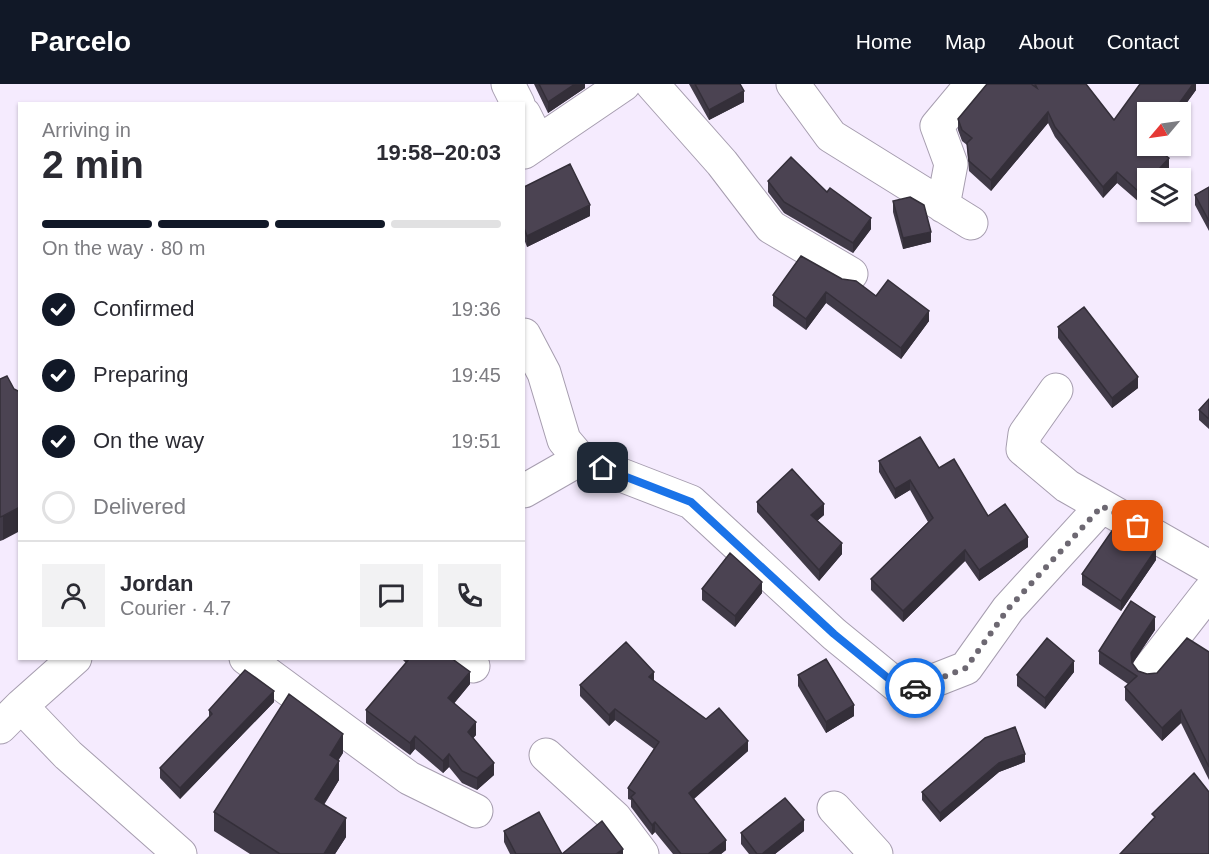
<!DOCTYPE html>
<meta charset="utf-8">
<style>
:root{--surface:#fff;--page:#f2f2f3;--text:#2b2b33;--muted:#7c7c81;--line:#e1e1e2;--accent:#111827}
body{margin:0;font-family:Helvetica,sans-serif;background:var(--page);color:var(--text);height:100vh;display:flex;flex-direction:column;font-size:22px;white-space:nowrap}
*{box-sizing:border-box;margin:0}
p{font-size:20px;color:var(--muted)}
.icon{flex:none;width:33px;height:33px;fill:none;stroke:currentColor;stroke-width:2;stroke-linecap:round;stroke-linejoin:round}
.map{position:relative;flex:1;overflow:hidden}
.details{position:absolute;left:18px;top:18px;width:507px;height:558px;display:flex;flex-direction:column;background:var(--surface);border-radius:0px;box-shadow:0 2px 4px #0004}
.details>*{flex:none}
.needle{width:39px;rotate:241deg}
.buttons{position:absolute;left:1137px;top:18px;display:grid;gap:12px}
.buttons a{display:grid;place-items:center;width:54px;height:54px;border-radius:0px;background:var(--surface);box-shadow:0 2px 4px #0004;font-size:30px}
.pin{position:absolute;display:grid;place-items:center;width:51px;height:51px;color:#fff;margin:-26px;border-radius:12px;box-shadow:0 3px 9px #0006}
.courier{position:absolute;display:grid;place-items:center;width:60px;height:60px;margin:-30px;border:4px solid #1a73e8;border-radius:50%;background:#fff;color:#222;box-shadow:0 2px 8px #0007}
.headline em{font-style:normal;font-weight:700}
.headline div{display:flex;flex-direction:column-reverse}
.headline{display:flex;align-items:center;justify-content:space-between;height:102px;padding:0 24px}
h1{font-size:39px;font-weight:700;line-height:45px}
.bar{display:grid;grid-template-columns:repeat(4,1fr);gap:9px 6px;align-content:center;height:72px;padding:0 24px}
.bar i{height:8px;border-radius:4px;background:var(--line)}
.bar .active{background:var(--accent)}
.bar p{grid-column:span 4}
.line{display:flex;align-items:center;gap:15px;padding:0 24px;border-top:2px solid var(--line)}
.line div{flex:1}
.round{display:grid;place-items:center;flex:none;width:63px;height:63px;border-radius:0px;background:var(--page)}
ol{padding:0 24px;list-style:none}
li{display:flex;align-items:center;gap:18px;height:66px}
li p{margin-inline-start:auto}
li .icon{padding:6px;border-radius:50%;background:var(--accent);color:#fff;stroke-width:4}
li:last-child{color:var(--muted)}
li i{width:33px;height:33px;border:3px solid var(--line);border-radius:50%}
header{display:flex;align-items:center;gap:36px;box-sizing:border-box;height:84px;padding:0 30px;background:var(--accent);color:#fff}
header strong{font-size:28px}
nav{display:flex;gap:33px;margin-inline-start:auto;font-size:21px}
.map>svg:first-child{display:block}
.lines{fill:none;stroke-linecap:round;stroke-linejoin:round}
.minor-casing{stroke:#a69daf;stroke-width:35}
.minor{stroke:#fff;stroke-width:33}
.wall{fill:#403a47}
.shaded-wall{fill:#342f39}
.building{fill:#4b4352;stroke:#342f39;stroke-width:1.5}
.done{stroke:#6d6872;stroke-width:6;stroke-dasharray:0 10.8}
.route{stroke:#1a73e8;stroke-width:8}
</style>
<header>
<strong>Parcelo</strong>
<nav><a>Home</a><a>Map</a><a>About</a><a>Contact</a></nav>
</header>
<div class="map">
<svg width="1209" height="770" viewBox="0 0 1209 770">
<rect width="100%" height="100%" fill="#f5ebfe"/>
<g class="lines">
<g class="minor-casing">
<path id="minor" d="M508,0L518,20
M652,0L722,79L771,143L851,190
M793,0L831,52L971,139
M524,30L538,58
M524,68L624,0
M943,122L951,80L937,42L972,0
M524,251L544,289L564,356L580,375L691,418L834,550L905,608L966,584L1008,525L1102,422
M1056,306L1025,350L1023,365L1067,402L1209,483
M524,407L580,375
M246,574L409,694L476,727
M464,574L473,582
M1149,585L1209,508
M21,622L75,574
M0,643L21,622L68,671L180,770
M546,671L615,734L642,770
M834,724L876,770"/>
</g>
<use href="#minor" class="minor"/>
</g>
<path class="wall" d="M534,0H585V4L548,29Z
M689,0H740L744,18L709,36Z
M987,0H1086L1114,36L1196,0V6L1180,28H1148L1167,73L1169,85L1139,118L1117,99L1103,114L1055,53L1048,39L991,107L969,87L967,61L962,57L958,46V35Z
M768,97L871,145L853,169L784,129L768,108Z
M524,103L590,132L527,163L524,155Z
M1209,103V147L1195,121V111Z
M893,117L931,158L903,165L893,128Z
M842,195L929,237L901,275L826,219L806,246L773,222V211Z
M1058,243L1138,304L1112,324L1058,254Z
M7,292L3,456L0,457V295Z
M1209,315V345L1199,336V326Z
M879,377L939,384L988,432L1028,463L979,497L965,477L903,538L871,506V495L928,438L910,406L895,415L879,388Z
M757,418L824,431L817,437L842,470L819,497L757,428Z
M1156,476L1121,527L1082,501V490Z
M702,505L762,509L735,543L702,516Z
M1155,546L1132,580L1138,587L1147,590L1157,589L1209,568V696L1181,639L1162,657L1125,616V603L1128,600L1099,580V567Z
M401,574H451L470,600L454,619L476,651L473,654L494,691L477,706L462,699L449,683L443,689L415,665L410,671L366,639V626L406,579Z
M1074,588L1045,625L1017,602V591Z
M798,591L854,632L826,649L798,602Z
M654,597L748,667L694,715L726,766L721,770H673L655,748L652,751L631,723V716L628,715V704L654,665L615,636L609,642L580,612V601Z
M274,618L180,715L160,694V684L209,634V626Z
M343,669L338,676L339,696L324,721L346,753L335,770H250L214,747V728Z
M1025,678L999,688L940,738L922,716V708Z
M504,747L562,770H623H510L504,758Z
M804,747L775,770H749L741,760V749Z"/>
<path class="shaded-wall" d="M575,0H585V4L548,29V18Z
M1193,0H1196V6L1180,28H1173Z
M744,7V18L709,36V26Z
M1048,28V39L991,107V96Z
M1183,43V54L1180,57V46Z
M1167,62H1176L1161,79V68Z
M1169,74V85L1160,94H1151Z
M1117,88V99L1103,114V103Z
M1148,98V109L1139,118V108Z
M590,121V132L527,163V152Z
M871,134V145L853,169V159Z
M931,148V158L903,165V154Z
M826,208V219L806,246V235Z
M929,227V237L901,275V264Z
M1138,293V304L1112,324V314Z
M910,396V406L895,415V405Z
M824,420V431L811,442V431Z
M20,423V447L3,456V432Z
M1028,453V463L979,497V486Z
M842,459V470L819,497V486Z
M1156,465V476L1121,527V517Z
M965,466V477L903,538V527Z
M762,498V509L735,543V532Z
M1155,533V546L1131,582V569Z
M1074,577V588L1045,625V614Z
M470,588V600L448,627V614Z
M654,588V599L649,593Z
M274,607V618L180,715V704Z
M854,621V632L826,649V638Z
M615,625V636L609,642V631Z
M1181,626V639L1162,657V644Z
M476,638V651L468,660V648Z
M343,650V669L330,690V671Z
M415,652V665L410,671V659Z
M748,657V667L689,719V709Z
M449,670V683L443,689V677Z
M1025,670V678L999,688L940,738V729L999,679Z
M339,677V696L315,734V715Z
M494,679V691L477,706V694Z
M346,734V753L335,770H324Z
M804,736V747L775,770H762Z
M655,738V748L652,751V741Z
M726,756V766L721,770H708Z
M623,765V770H616Z"/>
<path class="building" d="M539,0H575L548,18Z
M695,0H740L744,7L709,26Z
M987,0H1031L1037,4L1035,0H1086L1114,36L1140,0H1193L1173,28H1148V62H1167L1161,68L1169,74L1151,94H1148V98L1139,108L1117,88L1103,103L1055,43L1048,28L991,96L969,77L967,59L972,54L962,46L958,35Z
M791,73L827,108L830,104L871,134L853,159L784,118L768,97Z
M570,80L590,121L527,152L524,144V103Z
M1209,103V137L1195,111Z
M910,113L924,121L931,148L903,154L893,117Z
M801,172L842,195L856,197L876,212L888,196L929,227L901,264L826,208L806,235L773,211Z
M1084,223L1138,293L1112,314L1058,243Z
M7,292L14,305L20,308V423L3,432L0,433V295Z
M1209,315V335L1199,326Z
M920,353L939,384L954,375L988,432L1005,420L1028,453L979,486L965,466L903,527L871,495L933,434L910,396L895,405L879,377Z
M792,385L824,420L811,431L842,459L819,486L757,418Z
M1116,441L1156,465L1121,517L1082,490Z
M730,469L762,498L735,532L702,505Z
M1131,517L1155,533L1131,569L1132,579L1138,587L1147,590L1157,589L1187,554L1209,568V683L1181,626L1162,644L1125,603L1137,592L1099,567Z
M1047,554L1074,577L1045,614L1017,591Z
M626,558L654,588L649,593L706,635L719,624L748,657L689,709L726,756L708,770H681L655,738L652,741L631,713L635,709L628,704L659,658L615,625L609,631L580,601Z
M410,574H451L470,588L448,614L476,638L468,648L494,679L477,694L462,687L449,670L443,677L415,652L410,659L366,626Z
M826,575L854,621L826,638L798,591Z
M245,586L274,607L180,704L160,684L212,630L209,626Z
M289,610L343,650L330,671L339,677L315,715L346,734L324,770H280L214,728Z
M1015,643L1025,670L999,679L940,729L922,708L985,654Z
M1194,689L1209,708V770H1120L1155,733L1152,730Z
M785,714L804,736L762,770H757L741,749Z
M539,728L562,770L602,737L623,765L616,770H516L504,747Z"/>
<g class="lines">
<path class="done" d="M915,604L966,584L1008,525L1102,422L1138,442"/>
<path class="route" d="M603,384L691,418L834,550L905,608L915,604"/>
</g>
</svg>
<div class="buttons">
<a><svg class="needle" viewBox="-14 -14 28 28"><path d="M0-13l5 13h-10z" fill="#e53935"/><path d="M0 13l5-13h-10z" fill="#7c7c81"/></svg></a>
<a><svg class="icon" aria-label="layers" viewBox="0 0 24 24"><path d="M12 4l9 5-9 5-9-5zM3 14l9 5 9-5"/></svg></a>
</div>
<div class="pin" style="left:1138px;top:442px;background:#ea580c"><svg class="icon" aria-label="bag" viewBox="0 0 24 24"><path d="M5 8h14l-1 12H6zM9 8a3 3 0 0 1 6 0"/></svg></div>
<div class="pin" style="left:603px;top:384px;background:#1f2937"><svg class="icon" aria-label="home" viewBox="0 0 24 24"><path d="M3 11l9-7 9 7M6 9v11h12V9"/></svg></div>
<div class="courier" style="left:915px;top:604px"><svg class="icon" aria-label="car" viewBox="0 0 24 24"><path d="M5 17H2v-5l4-1 3-4h7l3 4 3 1v5h-3M9 17h6M6 11h13"/><circle cx="7" cy="17" r="2"/><circle cx="17" cy="17" r="2"/></svg></div>
<section class="details">
<div class="headline"><div><h1>2 min</h1><p>Arriving in</p></div><em>19:58–20:03</em></div>
<div class="bar"><i class="active"></i><i class="active"></i><i class="active"></i><i></i><p>On the way · 80 m</p></div>
<ol>
<li><svg class="icon" aria-label="check" viewBox="0 0 24 24"><path d="M5 12l5 5 9-10"/></svg>Confirmed<p>19:36</p></li>
<li><svg class="icon" aria-label="check" viewBox="0 0 24 24"><path d="M5 12l5 5 9-10"/></svg>Preparing<p>19:45</p></li>
<li><svg class="icon" aria-label="check" viewBox="0 0 24 24"><path d="M5 12l5 5 9-10"/></svg>On the way<p>19:51</p></li>
<li><i></i>Delivered</li>
</ol>
<div class="line" style="height:108px"><a class="round"><svg class="icon" aria-label="person" viewBox="0 0 24 24"><circle cx="12" cy="8" r="4"/><path d="M4 21q1-7 8-7t8 7"/></svg></a><div><b>Jordan</b><p>Courier · 4.7</p></div><a class="round"><svg class="icon" aria-label="chat" viewBox="0 0 24 24"><path d="M4 5h16v11H9l-5 4z"/></svg></a><a class="round"><svg class="icon" aria-label="phone" viewBox="0 0 24 24"><path d="M5 4h4l2 5-3 2q2 4 5 5l2-3 5 2v4C11 20 4 13 5 4z"/></svg></a></div>
</section>
</div>
